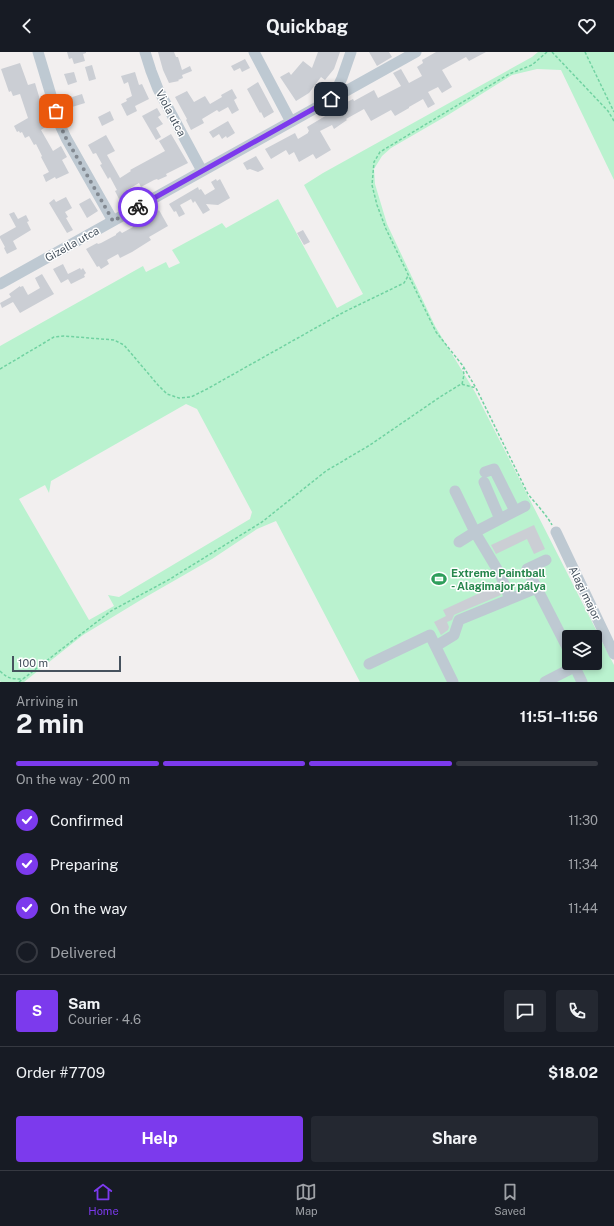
<!DOCTYPE html>
<meta charset="utf-8">
<style>
:root{--surface:#171b24;--page:#242831;--text:#f1f3f6;--muted:#9ea1a6;--line:#363941;--accent:#7c3aed}
body{margin:0;font-family:"Public Sans",sans-serif;background:var(--page);color:var(--text);height:100vh;display:flex;flex-direction:column;font-size:15px;white-space:nowrap}
*{box-sizing:border-box;margin:0}
p{font-size:13px;color:var(--muted)}
.icon{flex:none;width:22px;height:22px;fill:none;stroke:currentColor;stroke-width:2;stroke-linecap:round;stroke-linejoin:round}
.map{position:relative;height:630px;overflow:hidden}
.details{display:flex;flex-direction:column;background:var(--surface);flex:1}
.details>*{flex:none}
.controls{position:absolute;left:562px;top:578px;display:grid;gap:8px}
.controls a{display:grid;place-items:center;width:40px;height:40px;border-radius:4px;background:var(--surface);box-shadow:0 2px 6px #0003;font-size:20px}
.scale{position:absolute;left:12px;bottom:10px;width:109px;box-sizing:border-box;padding-left:4px;border:2px solid #46525e;border-top:0;font-size:11px;line-height:14px;white-space:nowrap;color:#46525e;-webkit-text-stroke:3px #fff;paint-order:stroke}
.pin{position:absolute;display:grid;place-items:center;width:34px;height:34px;color:#fff;margin:-17px;border-radius:8px;box-shadow:0 2px 6px #0006}
.courier{position:absolute;display:grid;place-items:center;width:40px;height:40px;margin:-20px;border:3px solid #7c3aed;border-radius:50%;background:#fff;color:#222;box-shadow:0 1px 5px #0007}
.head em{font-style:normal;font-weight:700}
.head div{display:flex;flex-direction:column-reverse}
.head{display:flex;align-items:center;justify-content:space-between;height:68px;padding:0 16px}
h1{font-size:26px;font-weight:700;line-height:30px}
.bar{display:grid;grid-template-columns:repeat(4,1fr);gap:6px 4px;align-content:center;height:48px;padding:0 16px}
.bar i{height:5px;border-radius:3px;background:var(--line)}
.bar .on{background:var(--accent)}
.bar p{grid-column:span 4}
.line{display:flex;align-items:center;gap:10px;padding:0 16px;border-top:1px solid var(--line)}
.line div{flex:1}
.round{display:grid;place-items:center;flex:none;width:42px;height:42px;border-radius:4px;background:var(--page)}
ol{padding:0 16px;list-style:none}
li{display:flex;align-items:center;gap:12px;height:44px}
li p{margin-inline-start:auto}
li .icon{padding:4px;border-radius:50%;background:var(--accent);color:#fff;stroke-width:4}
li:last-child{color:var(--muted)}
li i{width:22px;height:22px;border:2px solid var(--line);border-radius:50%}
.button{display:flex;gap:8px;margin-top:auto;padding:8px 16px}
.button a{flex:1;height:46px;border-radius:4px;background:var(--accent);color:#fff;font-size:16px;font-weight:700;line-height:46px;text-align:center}
.button a+a{background:var(--page);color:var(--text)}
header{display:flex;justify-content:space-between;align-items:center;height:52px;padding:0 16px;background:var(--surface);font-size:18px;font-weight:700}
.tabs{display:flex;justify-content:space-around;align-items:center;height:56px;border-top:1px solid var(--line);background:var(--surface);font-size:11px;color:var(--muted)}
.tabs a{display:grid;justify-items:center;gap:2px}
.tabs .on{color:var(--accent)}
.map>svg:first-child{display:block}
.green{fill:#baf2cf;fill-rule:evenodd}
.building{fill:#cbced4}
.lines{fill:none;stroke-linecap:round;stroke-linejoin:round}
.path{stroke:#70d2a1;stroke-width:1.5;stroke-dasharray:3 2;stroke-linecap:butt}
.minor{stroke:#bec9d2;stroke-width:11}
.done{stroke:#828991;stroke-width:4;stroke-dasharray:0 7.2}
.route{stroke:#7c3aed;stroke-width:5}
.labels{text-anchor:middle;stroke-width:3;stroke-linejoin:round;paint-order:stroke}
.street-label{font-size:11px;fill:#46525e;stroke:#fff}
.leisure-label{font-size:11px;font-weight:bold;fill:#27864d;stroke:#fff;text-anchor:start}
</style>
<header><svg class="icon" aria-label="back" viewBox="0 0 24 24"><path d="M15 5l-7 7 7 7"/></svg>Quickbag<svg class="icon" aria-label="heart" viewBox="0 0 24 24"><path d="M12 20l-8-8c-3-5 5-10 8-4 3-6 11-1 8 4z"/></svg></header>
<div class="map">
<svg width="614" height="630" viewBox="0 0 614 630">
<rect width="100%" height="100%" fill="#f2efef"/>
<path class="green" d="M538,0H614V128L561,18L537,17L512,23L448,63L391,96L382,104L374,117L375,132L387,172L435,274L475,340L614,613V630H360L276,469L257,477L212,507L144,546L83,583L24,630H1L0,629V294L143,214L146,220L166,210L169,216L180,211L172,198L222,171L226,176L278,147L337,256L363,242L304,133L323,121L532,5ZM186,352L197,357L252,460L250,467L119,545L108,543L114,554L89,568L19,447L45,433L49,441L51,429ZM569,585H595V611H569Z"/>
<path class="building" d="M67,0H86V1L83,2L85,9L74,12L72,6L69,7Z
M158,0H174L176,5H178L182,18L190,14L192,19L182,23L183,26L178,28L179,29L169,31L163,18Z
M318,0H340L334,17L325,28L321,25L309,41L296,49L280,25L289,20L291,23L303,9L312,16Z
M369,0H389L392,5L377,14Z
M436,0H486L469,9L466,5L442,18L452,35L442,41L438,35L428,40L435,52L428,56L423,47L409,55V56L395,64L391,58L371,69L364,57L346,67L347,68L334,77L332,73L320,79L331,98L316,107L313,102L299,110L294,100L289,103L286,98L271,107L265,97L295,81L298,87L308,81V80L309,79L307,75L332,60L333,61L344,54L343,52L353,47L354,49L374,38L378,46L401,34L393,21L401,17L409,31L422,24L417,15L423,11L422,8Z
M245,7L250,16L242,20L240,16L234,19L231,14Z
M20,11L28,33L35,31L44,61L45,60L51,71L41,78L53,99L61,94L67,105L62,108L69,121L56,127L55,125L46,130L43,123L49,120L41,105L42,104L36,92L34,93L29,84L25,86L22,80L20,81L19,79L17,80L14,74L28,66L20,42L13,44L11,39L9,40L1,17Z
M92,13L96,27L89,29L85,15Z
M74,20L77,30L68,33L64,22Z
M135,20L139,33L142,32L149,47L135,54L137,59L127,64L121,52L127,49L126,47L132,44L128,30L124,32L121,24Z
M258,30L274,60L264,66L261,60L260,61L247,37Z
M232,37L237,46L234,48L239,58L232,62L228,55L219,60L217,58L202,67L204,71L191,78L186,68L187,67L175,45L187,39L194,50L205,44L210,52L222,45L221,43Z
M82,42L85,51L72,55L69,46Z
M157,56L161,63L158,65L163,72L156,76L161,85L156,88L142,64Z
M110,59L114,68L102,74L98,65Z
M228,69L235,81L227,86L226,84L222,87L219,82L213,86L209,80Z
M171,82L188,111L166,122L167,124L158,128L157,127L154,128L141,135L139,131L127,138L129,142L119,147L115,139L117,138L110,125L108,127L100,113L102,112L96,101L93,102L88,93L106,83L115,99L107,103L120,126L131,119L130,118L165,99L159,89Z
M256,104L264,117L258,120L250,117L247,118L243,111Z
M216,127L217,129L220,127L230,146L218,153L206,152L210,158L203,162L195,149L193,151L191,147L180,153L185,162L179,165L176,159L174,160L169,152L198,135L199,138L201,137L205,143L215,137L211,130Z
M66,145L72,156L65,160L68,165L66,166L73,178L67,181L49,151L54,147L56,150Z
M90,146L98,159L87,166L79,152Z
M159,158L168,174L149,185L151,188L132,200L120,206L118,202L107,208L109,212L101,217L99,214L97,215L86,197L97,191L98,192L101,191L116,183V182L120,179L122,181L133,175L132,172L156,159L157,160Z
M14,160L18,167L26,163L29,169L27,170L31,178L13,189L17,197L7,202L4,196L5,195L0,186V184L16,175L9,162Z
M303,178L310,190L304,193L297,181Z
M63,212L68,222L80,216L81,218L83,216L86,221L84,223L85,225L71,232L68,227L61,231L53,217Z
M42,222L54,242L20,261L13,250L2,256L0,251L11,245L9,242L20,234V235L23,234L28,243L40,236L35,226Z
M534,473L545,497L534,502L527,487L496,502L491,493Z
M497,533L501,543L456,562L454,563L452,568L447,570L449,575L448,578L441,583L434,570L446,564L443,558Z"/>
<g class="lines">
<path class="path" d="M547,0L532,13L509,22L380,100L374,110L372,133L377,153L386,177L436,280L463,314L476,336L528,442C536,452 546,462 552,473
M552,0L608,59L614,69
M585,0L614,60
M0,317L54,285L64,284L114,288L124,293L158,333L167,342L179,346L191,345L207,337L344,260L404,231L408,224V222
M462,332L464,323L463,316
M0,619C8,627 12,627 23,627
M19,630L111,559L170,527L262,470L326,419L370,393L440,345L461,332L476,336"/>
<path class="minor" d="M38,0L60,73L66,86L113,169
M145,0L151,19L158,37L202,119
M254,0L291,70
M332,47L342,26L351,0
M0,232L416,0
M485,420L494,417L515,459
M484,430L500,467
M455,439L476,482L500,522L510,547
M556,480L614,602
M459,490L475,480L525,454
M546,508L527,517L569,599
M436,594L454,583L459,568L537,536
M573,611L582,630
M369,612L430,583L453,630
M545,630L574,615"/>
</g>
<g class="lines">
<path class="done" d="M56,59L60,73L66,86L113,169L138,155"/>
<path class="route" d="M138,155L331,47"/>
</g>
<defs>
<g id="stadium-bare" transform="scale(1.2)"><path d="M0-5a6.5 5 0 1 0 0 10a6.5 5 0 1 0 0-10ZM-3.5-1.8h7v3.6h-7Z" fill="#2e9e5b" stroke="#fff" stroke-width="2.5" paint-order="stroke"/></g>
</defs>
<g fill-rule="evenodd">
<use href="#stadium-bare" x="439" y="527"/>
</g>
<g class="labels">
<g class="street-label">
<text transform="translate(171 61) rotate(62)" y="4">Viola utca</text>
<text transform="translate(72 192) rotate(-29)" y="4">Gizella utca</text>
<text transform="translate(585 541) rotate(64)" y="4">Alagi major</text>
</g>
<g class="leisure-label">
<text x="451" y="525">Extreme Paintball<tspan x="451" dy="13">- Alagimajor pálya</tspan></text>
</g>
</g>
</svg>
<div class="controls">
<a><svg class="icon" aria-label="layers" viewBox="0 0 24 24"><path d="M12 4l9 5-9 5-9-5zM3 14l9 5 9-5"/></svg></a>
</div>
<div class="scale">100 m</div>
<div class="pin" style="left:56px;top:59px;background:#ea580c"><svg class="icon" aria-label="bag" viewBox="0 0 24 24"><path d="M5 8h14l-1 12H6zM9 8a3 3 0 0 1 6 0"/></svg></div>
<div class="pin" style="left:331px;top:47px;background:#1f2937"><svg class="icon" aria-label="home" viewBox="0 0 24 24"><path d="M3 11l9-7 9 7M6 9v11h12V9"/></svg></div>
<div class="courier" style="left:138px;top:155px"><svg class="icon" aria-label="bike" viewBox="0 0 24 24"><circle cx="6" cy="16" r="4"/><circle cx="18" cy="16" r="4"/><path d="M6 16l4-8h5l3 8M10 8l3 8H6M13 5h3"/></svg></div>
</div>
<section class="details">
<div class="head"><div><h1>2 min</h1><p>Arriving in</p></div><em>11:51–11:56</em></div>
<div class="bar"><i class="on"></i><i class="on"></i><i class="on"></i><i></i><p>On the way · 200 m</p></div>
<ol>
<li><svg class="icon" aria-label="check" viewBox="0 0 24 24"><path d="M5 12l5 5 9-10"/></svg>Confirmed<p>11:30</p></li>
<li><svg class="icon" aria-label="check" viewBox="0 0 24 24"><path d="M5 12l5 5 9-10"/></svg>Preparing<p>11:34</p></li>
<li><svg class="icon" aria-label="check" viewBox="0 0 24 24"><path d="M5 12l5 5 9-10"/></svg>On the way<p>11:44</p></li>
<li><i></i>Delivered</li>
</ol>
<div class="line" style="height:72px"><b class="round" style="background:var(--accent);color:#fff">S</b><div><b>Sam</b><p>Courier · 4.6</p></div><a class="round"><svg class="icon" aria-label="chat" viewBox="0 0 24 24"><path d="M4 5h16v11H9l-5 4z"/></svg></a><a class="round"><svg class="icon" aria-label="phone" viewBox="0 0 24 24"><path d="M5 4h4l2 5-3 2q2 4 5 5l2-3 5 2v4C11 20 4 13 5 4z"/></svg></a></div>
<div class="line" style="height:52px"><div>Order #7709</div><b>$18.02</b></div>
<div class="button"><a>Help</a><a>Share</a></div>
</section>
<nav class="tabs">
<a class="on"><svg class="icon" aria-label="home" viewBox="0 0 24 24"><path d="M3 11l9-7 9 7M6 9v11h12V9"/></svg>Home</a>
<a><svg class="icon" aria-label="map" viewBox="0 0 24 24"><path d="M3 6l6-2 6 2 6-2v14l-6 2-6-2-6 2zM9 4v14M15 6v14"/></svg>Map</a>
<a><svg class="icon" aria-label="saved" viewBox="0 0 24 24"><path d="M7 4h10v16l-5-4-5 4z"/></svg>Saved</a>
</nav>
